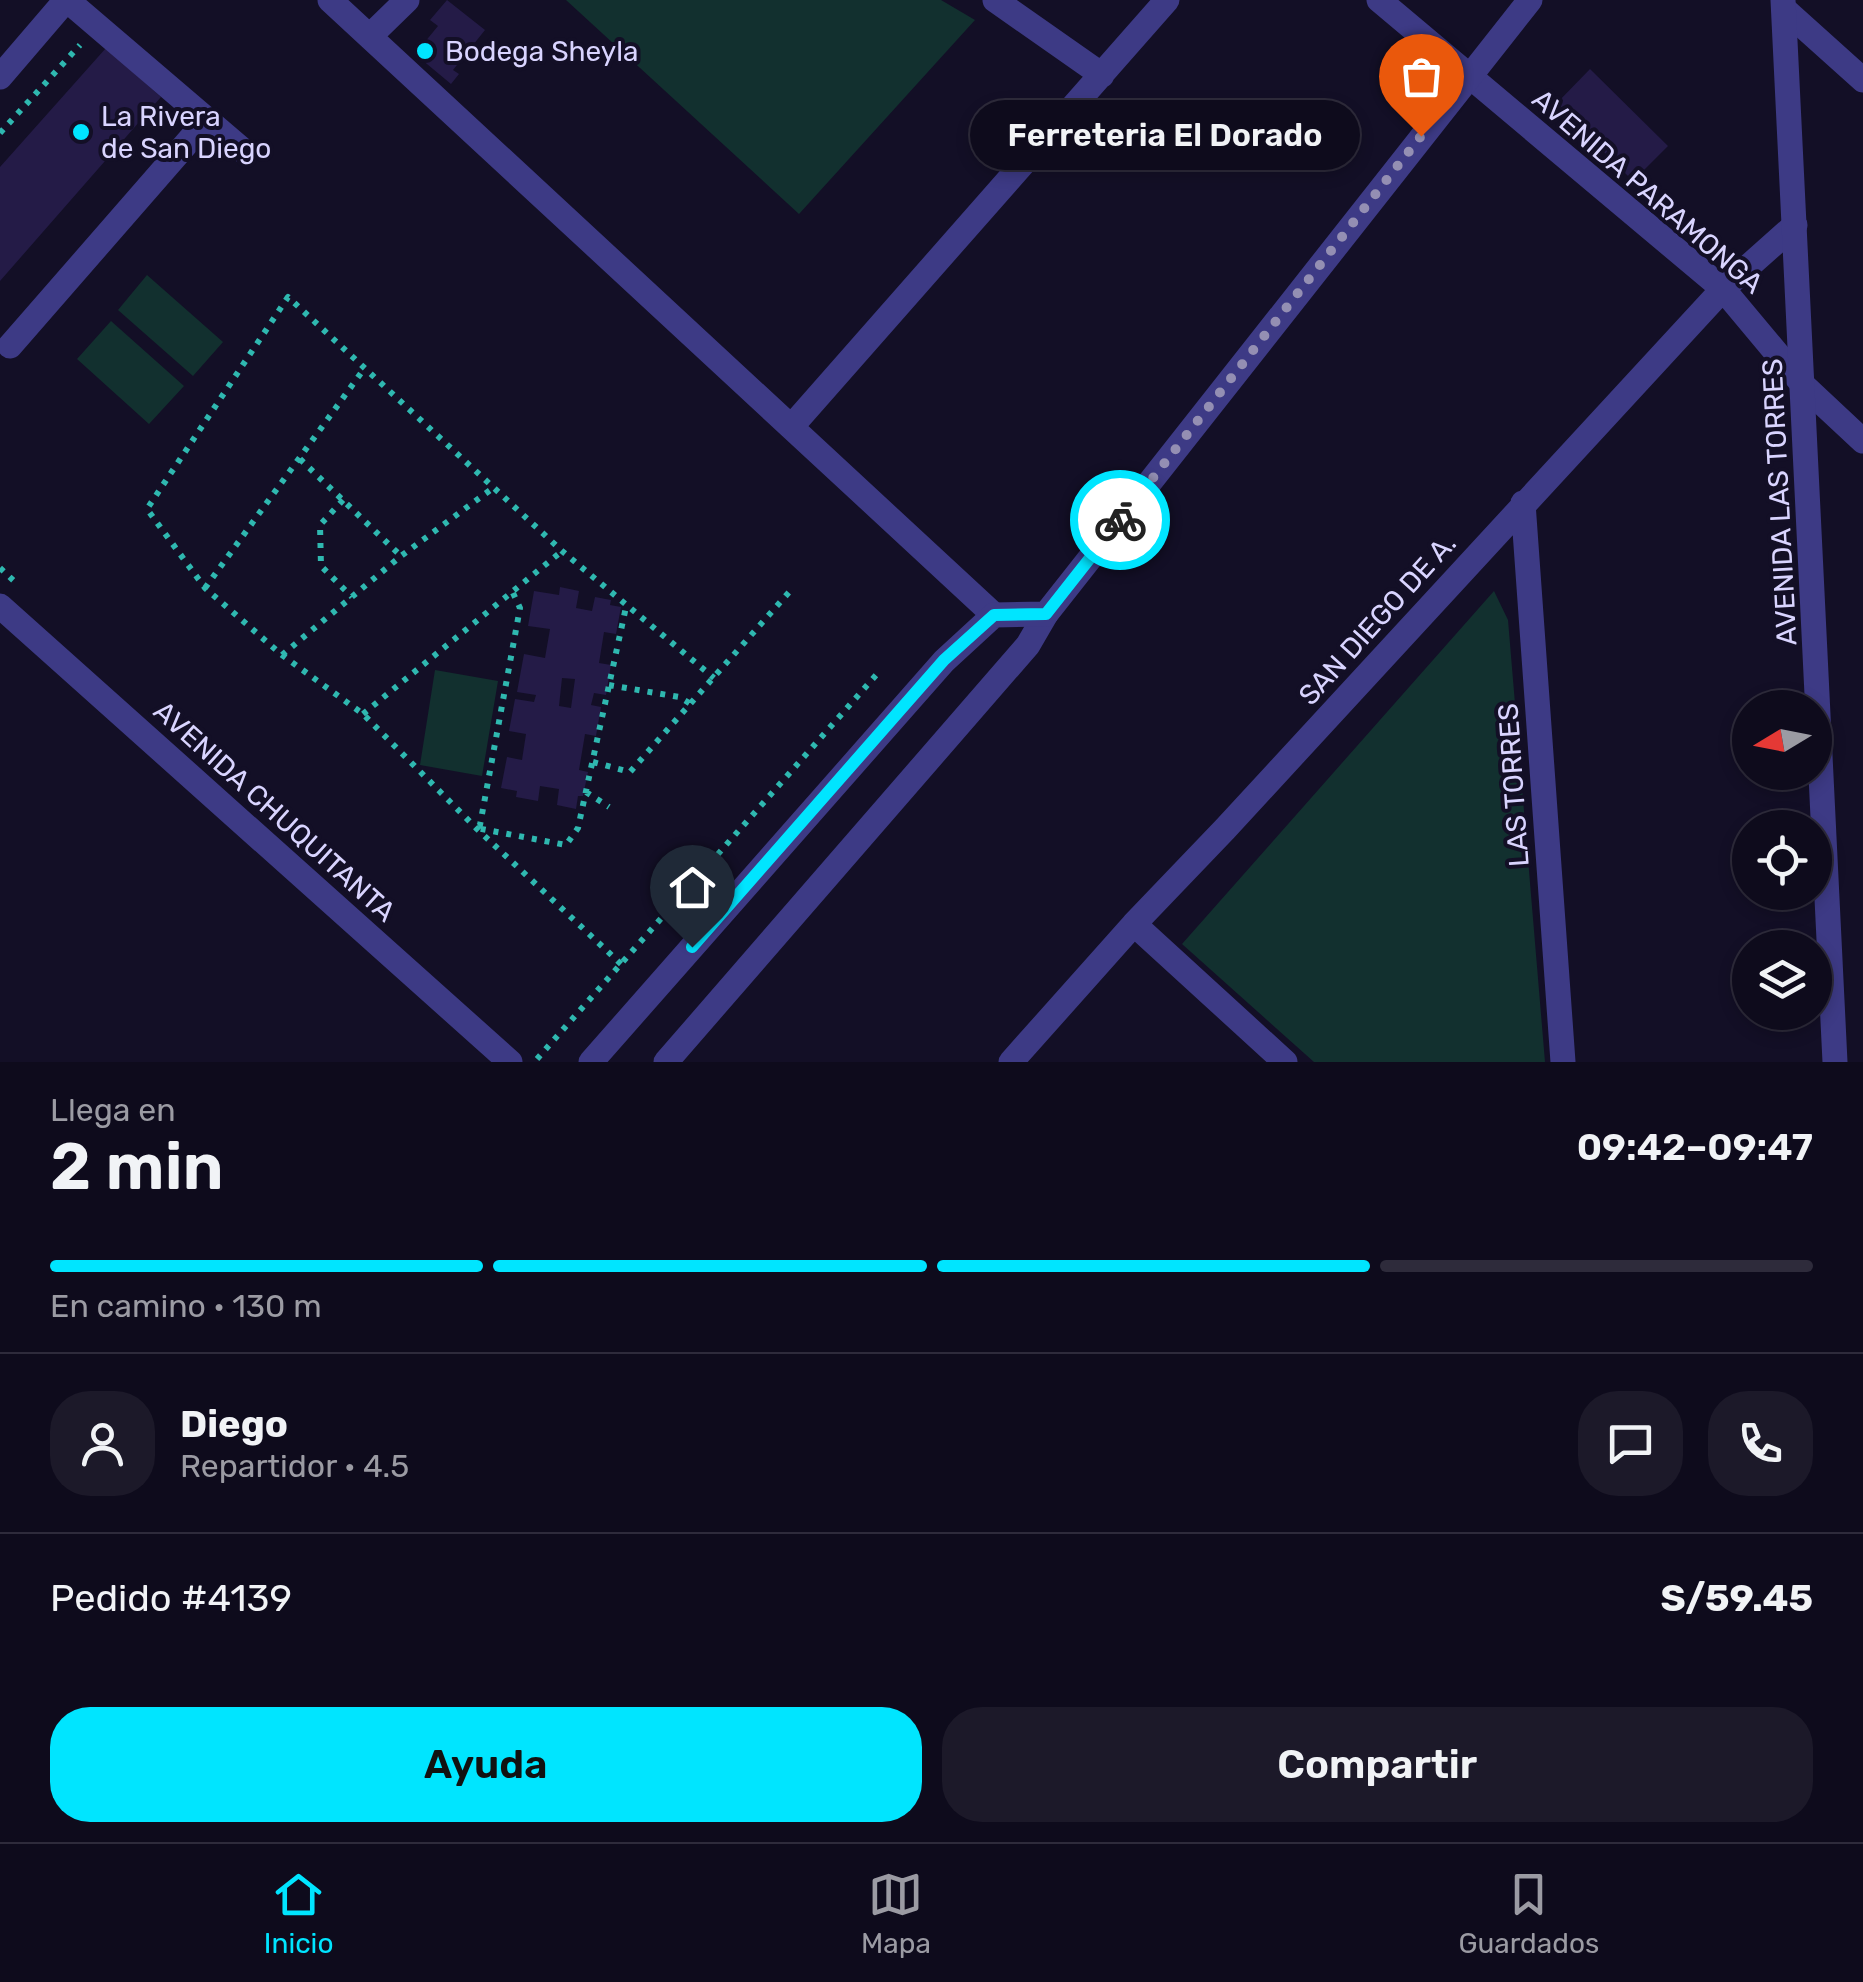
<!DOCTYPE html>
<html lang="es">
<meta charset="utf-8">
<style>
:root{--surface:#0e0b1c;--page:#1c1929;--text:#f1f3f6;--muted:#9b9ba3;--line:#2e2b3b;--accent:#00e5ff}
body{margin:0;font-family:Rubik,sans-serif;background:var(--page);color:var(--text);height:100vh;display:flex;flex-direction:column;font-size:38px;white-space:nowrap}
*{box-sizing:border-box;margin:0}
p{font-size:32px;color:var(--muted)}
.icon{flex:none;width:55px;height:55px;fill:none;stroke:currentColor;stroke-width:2;stroke-linecap:round;stroke-linejoin:round}
.map{position:relative;height:1062px;overflow:hidden}
.sheet{display:flex;flex-direction:column;background:var(--surface);flex:1}
.sheet>*{flex:none}
.needle{width:65px;rotate:260deg}
.tools{position:absolute;left:1732px;top:690px;display:grid;gap:20px}
.tools a{display:grid;place-items:center;width:100px;height:100px;border-radius:50%;background:var(--surface);box-shadow:0 5px 15px #0003,0 0 0 2px var(--line);font-size:50px}
.pin{position:absolute;display:grid;place-items:center;width:85px;height:85px;color:#fff;margin:-102px -42px;border-radius:50% 50% 50% 0;rotate:-45deg;box-shadow:0 0 10px #0007}
.pin .icon{rotate:45deg}
.courier{position:absolute;display:grid;place-items:center;width:100px;height:100px;margin:-50px;border:8px solid #00e5ff;border-radius:50%;background:#fff;color:#222;box-shadow:0 2px 12px #0007}
.bubble{position:absolute;height:70px;border-radius:35px;background:var(--surface);box-shadow:0 5px 15px #0003,0 0 0 2px var(--line);font-size:32px;font-weight:600;line-height:70px;text-align:center}
.headline em{font-style:normal;font-weight:600}
.headline div{display:flex;flex-direction:column-reverse}
.headline{display:flex;align-items:center;justify-content:space-between;height:170px;padding:0 50px}
h1{font-size:65px;font-weight:600;line-height:75px}
.bar{display:grid;grid-template-columns:repeat(4,1fr);gap:15px 10px;align-content:center;height:120px;padding:0 50px}
.bar i{height:12px;border-radius:8px;background:var(--line)}
.bar .current{background:var(--accent)}
.bar p{grid-column:span 4}
.line{display:flex;align-items:center;gap:25px;padding:0 50px;border-top:2px solid var(--line)}
.line div{flex:1}
.round{display:grid;place-items:center;flex:none;width:105px;height:105px;border-radius:40px;background:var(--page)}
.cta{display:flex;gap:20px;margin-top:auto;padding:20px 50px}
.cta a{flex:1;height:115px;border-radius:40px;background:var(--accent);color:#111;font-size:40px;font-weight:600;line-height:115px;text-align:center}
.cta a+a{background:var(--page);color:var(--text)}
.menu{display:flex;justify-content:space-around;align-items:center;height:140px;border-top:2px solid var(--line);background:var(--surface);font-size:28px;color:var(--muted)}
.menu a{display:grid;justify-items:center;gap:5px}
.menu .current{color:var(--accent)}
.map>svg:first-child{display:block}
.green{fill:#12302f}
.building{fill:#241b47;fill-rule:evenodd}
.lines{fill:none;stroke-linecap:round;stroke-linejoin:round}
.path{stroke:#2fb8b0;stroke-width:6;stroke-dasharray:5 8;stroke-linecap:butt}
.minor{stroke:#3d3a85;stroke-width:25}
.tertiary{stroke:#3d3a85;stroke-width:25}
.done{stroke:#948fb3;stroke-width:10;stroke-dasharray:0 18}
.route{stroke:#00e5ff;stroke-width:12}
.poi-dot{fill:#00e5ff;stroke:#130f26;stroke-width:4}
.labels{text-anchor:middle;stroke-width:8;stroke-linejoin:round;paint-order:stroke}
.poi-label{font-size:28px;fill:#d9d4ff;stroke:#130f26;text-anchor:start}
.street-label{font-size:28px;fill:#d9d4ff;stroke:#130f26}
</style>
<div class="map">
<svg width="1863" height="1062" viewBox="0 0 1863 1062">
<rect width="100%" height="100%" fill="#130f26"/>
<path class="green" d="M566,0H941L975,20L799,214Z
M147,275L223,342L193,376L118,310Z
M111,321L184,386L149,424L77,359Z
M1494,591L1508,620L1545,1062H1314L1182,944Z
M435,670L498,681L482,776L420,765Z"/>
<path class="building" d="M447,0L485,30L453,70L459,74L451,84L415,54L438,26L430,20Z
M106,48L161,97L0,281V167Z
M1590,69L1668,146L1633,181L1556,104Z
M560,587L579,591L576,608L592,611L595,597L611,600L610,605L621,607L616,634L604,632L599,663L611,665L606,695L594,693L591,705L601,707L596,736L585,734L579,770L588,772L583,796H578L576,809L557,805L559,789L540,786L538,801L516,797L517,791L501,788L507,757L522,760L526,734L509,731L515,699L534,702L536,695L517,692L524,654L545,658L550,629L528,626L534,591L559,595ZM562,678L575,679L571,708L559,706Z"/>
<g class="lines">
<path class="path" d="M0,133L80,45
M300,459L401,556
M343,500L320,525L321,566L352,597
M0,568L14,581
M205,588L364,369
M513,593L520,608L480,825L476,828L566,845L578,828L626,607
M282,655L401,556L493,488
M609,685L679,697L691,704
M363,714L562,551
M593,762L630,772L790,591
M586,792L609,807
M621,964L476,828L363,714L282,655L205,588L147,509L288,297L562,551L714,678
M537,1059L877,674"/>
<path class="minor" d="M67,0L246,153
M330,0L994,615
M995,0L1102,75
M1379,0L1723,289L1804,386L1863,441
M1784,9L1863,80
M370,36L407,0
M0,77L66,0
M10,346L207,120
M792,426L1167,0
M1523,503L1563,1062
M0,606L510,1062
M1134,924L1285,1062
M666,1062L1028,645L1046,614
M1011,1062L1134,924L1225,829L1723,289L1795,225"/>
<path class="tertiary" d="M1783,0L1835,1062
M591,1062L944,661L994,615L1046,614L1530,0"/>
</g>
<g class="lines">
<path class="done" d="M1120,520L1421,136"/>
<path class="route" d="M692,947L944,660L994,615L1046,614L1120,520"/>
</g>
<g class="poi-dot">
<circle cx="425" cy="51" r="10"/>
<circle cx="81" cy="132" r="10"/>
</g>
<g class="labels">
<g class="poi-label">
<text x="445" y="61">Bodega Sheyla</text>
<text x="101" y="126">La Rivera<tspan x="101" dy="32">de San Diego</tspan></text>
</g>
<g class="street-label">
<text transform="translate(1648 191) rotate(41)" y="10">AVENIDA PARAMONGA</text>
<text transform="translate(1779 502) rotate(-93)" y="10">AVENIDA LAS TORRES</text>
<text transform="translate(1377 619) rotate(-48)" y="10">SAN DIEGO DE A.</text>
<text transform="translate(1513 785) rotate(-94)" y="10">LAS TORRES</text>
<text transform="translate(275 811) rotate(42)" y="10">AVENIDA CHUQUITANTA</text>
</g>
</g>
</svg>
<div class="tools">
<a><svg class="needle" viewBox="-14 -14 28 28"><path d="M0-13l5 13h-10z" fill="#e53935"/><path d="M0 13l5-13h-10z" fill="#9b9ba3"/></svg></a>
<a><svg class="icon" aria-label="locate" viewBox="0 0 24 24"><circle cx="12" cy="12" r="6"/><path d="M12 2v4M12 18v4M2 12h4M18 12h4"/></svg></a>
<a><svg class="icon" aria-label="layers" viewBox="0 0 24 24"><path d="M12 4l9 5-9 5-9-5zM3 14l9 5 9-5"/></svg></a>
</div>
<div class="pin" style="left:1421px;top:136px;background:#ea580c"><svg class="icon" aria-label="bag" viewBox="0 0 24 24"><path d="M5 8h14l-1 12H6zM9 8a3 3 0 0 1 6 0"/></svg></div>
<div class="pin" style="left:692px;top:947px;background:#1f2937"><svg class="icon" aria-label="home" viewBox="0 0 24 24"><path d="M3 11l9-7 9 7M6 9v11h12V9"/></svg></div>
<div class="courier" style="left:1120px;top:520px"><svg class="icon" aria-label="bike" viewBox="0 0 24 24"><circle cx="6" cy="16" r="4"/><circle cx="18" cy="16" r="4"/><path d="M6 16l4-8h5l3 8M10 8l3 8H6M13 5h3"/></svg></div>
<div class="bubble" style="left:970px;top:100px;width:390px">Ferreteria El Dorado</div>
</div>
<section class="sheet">
<div class="headline"><div><h1>2 min</h1><p>Llega en</p></div><em>09:42–09:47</em></div>
<div class="bar"><i class="current"></i><i class="current"></i><i class="current"></i><i></i><p>En camino · 130 m</p></div>
<div class="line" style="height:180px"><a class="round"><svg class="icon" aria-label="person" viewBox="0 0 24 24"><circle cx="12" cy="8" r="4"/><path d="M4 21q1-7 8-7t8 7"/></svg></a><div><b>Diego</b><p>Repartidor · 4.5</p></div><a class="round"><svg class="icon" aria-label="chat" viewBox="0 0 24 24"><path d="M4 5h16v11H9l-5 4z"/></svg></a><a class="round"><svg class="icon" aria-label="phone" viewBox="0 0 24 24"><path d="M5 4h4l2 5-3 2q2 4 5 5l2-3 5 2v4C11 20 4 13 5 4z"/></svg></a></div>
<div class="line" style="height:130px"><div>Pedido #4139</div><b>S/59.45</b></div>
<div class="cta"><a>Ayuda</a><a>Compartir</a></div>
</section>
<nav class="menu">
<a class="current"><svg class="icon" aria-label="home" viewBox="0 0 24 24"><path d="M3 11l9-7 9 7M6 9v11h12V9"/></svg>Inicio</a>
<a><svg class="icon" aria-label="map" viewBox="0 0 24 24"><path d="M3 6l6-2 6 2 6-2v14l-6 2-6-2-6 2zM9 4v14M15 6v14"/></svg>Mapa</a>
<a><svg class="icon" aria-label="saved" viewBox="0 0 24 24"><path d="M7 4h10v16l-5-4-5 4z"/></svg>Guardados</a>
</nav>
